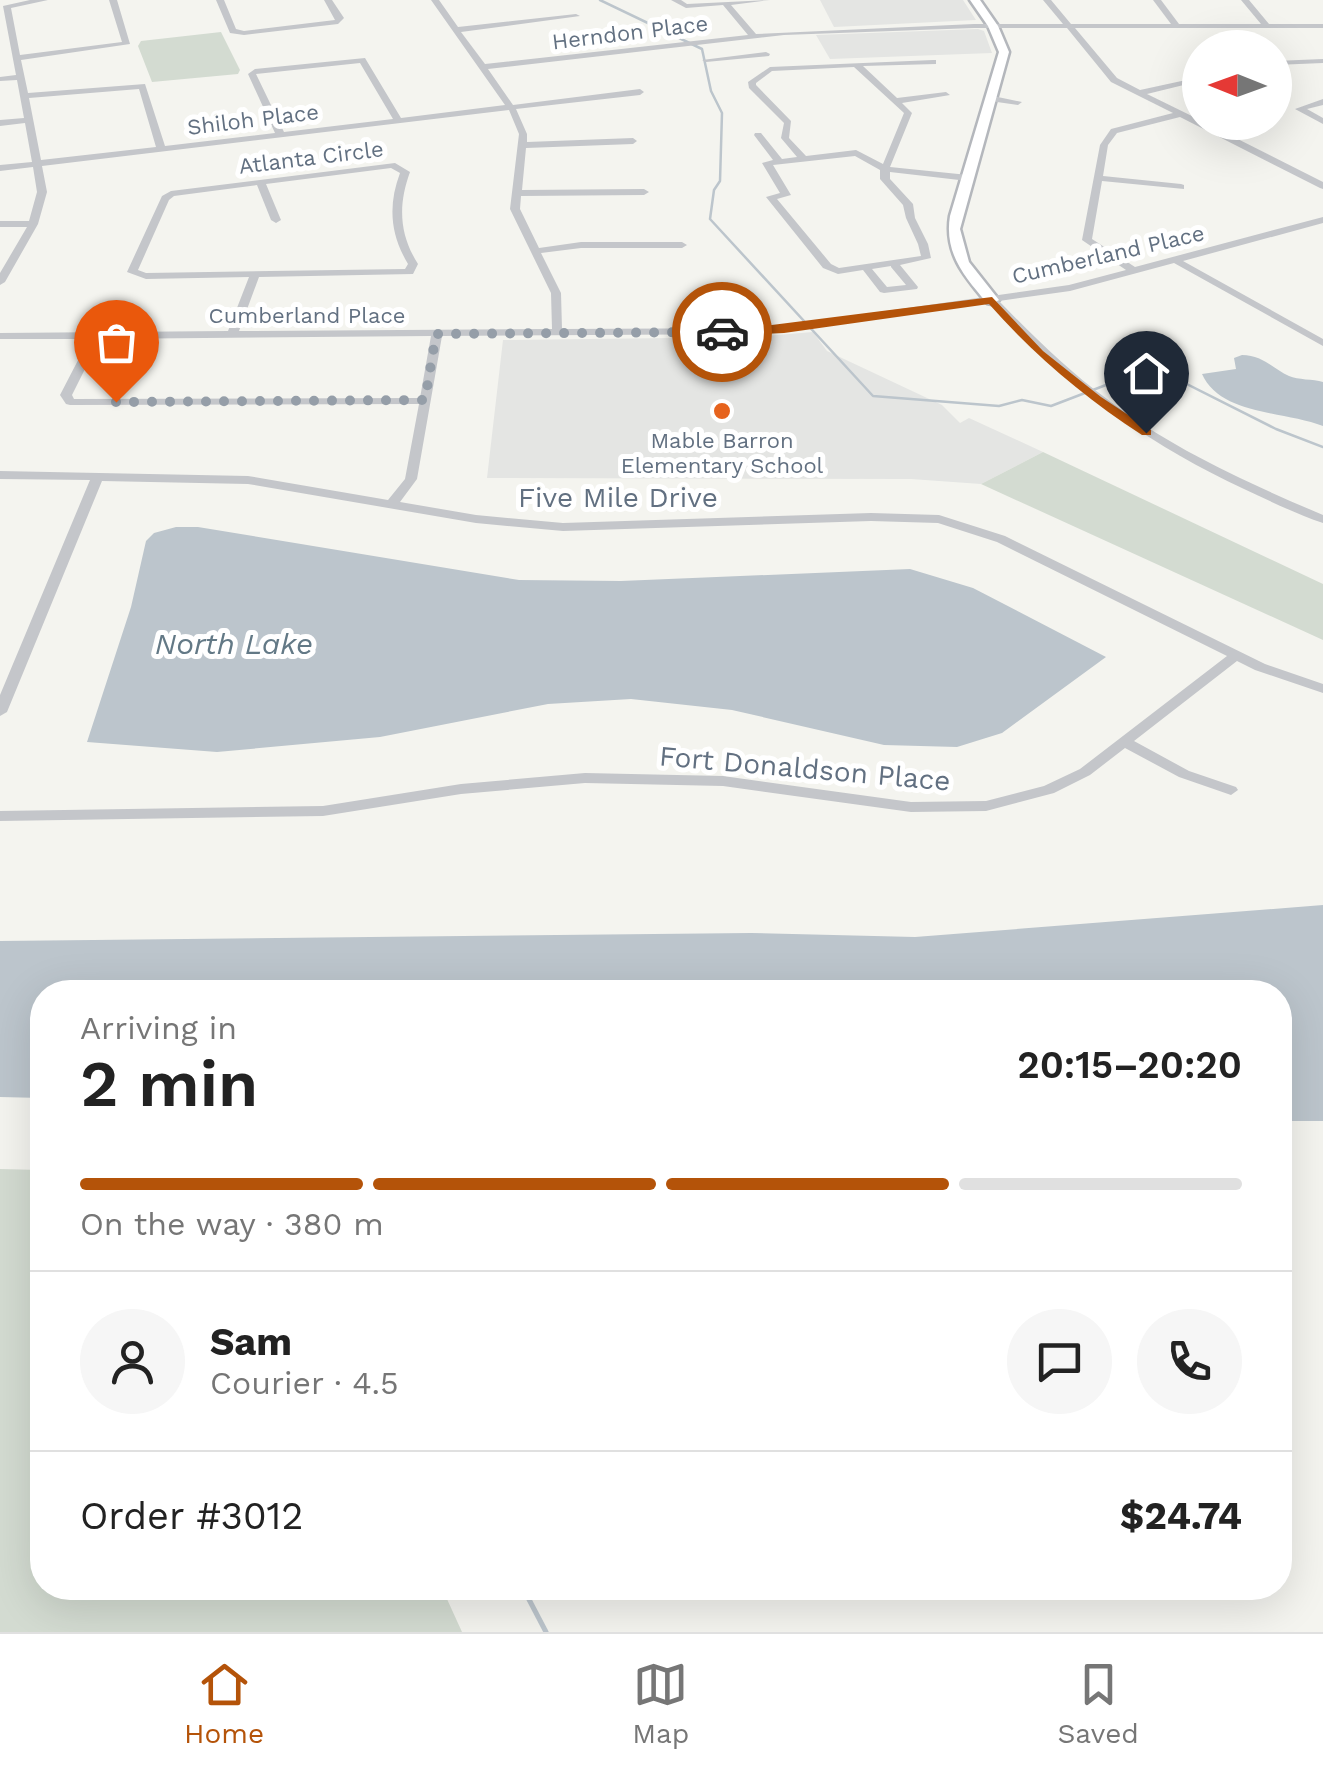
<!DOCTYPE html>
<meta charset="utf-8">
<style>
:root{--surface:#fff;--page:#f6f6f6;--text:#222;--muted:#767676;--line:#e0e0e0;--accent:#b45309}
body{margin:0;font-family:"Work Sans",sans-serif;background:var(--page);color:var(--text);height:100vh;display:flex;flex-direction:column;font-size:38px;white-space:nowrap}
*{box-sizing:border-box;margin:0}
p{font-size:32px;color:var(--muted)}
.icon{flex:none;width:55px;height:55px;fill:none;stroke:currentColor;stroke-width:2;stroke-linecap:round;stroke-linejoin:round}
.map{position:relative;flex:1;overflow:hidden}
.drawer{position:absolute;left:30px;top:980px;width:1262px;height:620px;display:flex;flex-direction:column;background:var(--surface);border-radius:40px;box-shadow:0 10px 40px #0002}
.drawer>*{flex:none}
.needle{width:65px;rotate:271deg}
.buttons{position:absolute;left:1182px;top:30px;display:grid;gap:20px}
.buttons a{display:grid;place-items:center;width:110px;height:110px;border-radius:50%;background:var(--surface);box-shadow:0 10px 40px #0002;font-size:50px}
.pin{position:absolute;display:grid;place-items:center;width:85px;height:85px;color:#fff;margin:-102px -42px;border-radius:50% 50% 50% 0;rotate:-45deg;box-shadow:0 0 10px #0007}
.pin .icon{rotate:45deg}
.courier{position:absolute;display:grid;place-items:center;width:100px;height:100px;margin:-50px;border:8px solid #b45309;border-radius:50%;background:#fff;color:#222;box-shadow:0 2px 12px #0007}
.overview em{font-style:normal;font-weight:600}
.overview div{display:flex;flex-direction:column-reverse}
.overview{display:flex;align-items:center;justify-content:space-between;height:170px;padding:0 50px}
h1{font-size:65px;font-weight:600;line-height:75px}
.bar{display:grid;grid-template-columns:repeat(4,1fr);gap:15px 10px;align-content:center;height:120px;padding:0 50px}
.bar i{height:12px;border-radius:8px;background:var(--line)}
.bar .selected{background:var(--accent)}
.bar p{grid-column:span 4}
.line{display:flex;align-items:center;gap:25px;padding:0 50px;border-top:2px solid var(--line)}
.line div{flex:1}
.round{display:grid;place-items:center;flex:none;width:105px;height:105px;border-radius:52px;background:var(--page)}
.tab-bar{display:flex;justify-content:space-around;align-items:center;height:140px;border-top:2px solid var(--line);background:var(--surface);font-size:28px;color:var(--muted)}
.tab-bar a{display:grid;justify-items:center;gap:5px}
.tab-bar .selected{color:var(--accent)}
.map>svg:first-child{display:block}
.built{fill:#e4e5e3}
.green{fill:#d3dbd1}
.water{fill:#bcc5cc}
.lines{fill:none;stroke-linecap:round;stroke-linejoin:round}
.stream-far1{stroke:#bcc5cc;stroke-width:2.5}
.stream{stroke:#bcc5cc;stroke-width:5}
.major-casing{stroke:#b4b7bc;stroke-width:5}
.minor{fill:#c4c6ca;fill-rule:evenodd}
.major{fill:#fff;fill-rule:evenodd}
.route{fill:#b45309}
.done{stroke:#959ea8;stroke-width:10;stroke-dasharray:0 18}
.poi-dot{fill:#e6631d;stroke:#fff;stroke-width:4}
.labels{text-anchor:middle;stroke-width:10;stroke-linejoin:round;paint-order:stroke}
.far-street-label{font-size:22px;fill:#627081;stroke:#fff}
.far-poi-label{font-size:22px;fill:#627081;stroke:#fff}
.street-label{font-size:28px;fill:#627081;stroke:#fff}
.water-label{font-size:30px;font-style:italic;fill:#637986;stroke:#fff}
</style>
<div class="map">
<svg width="1323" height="1632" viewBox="0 0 1323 1632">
<rect width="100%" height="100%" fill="#f4f4ef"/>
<path class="built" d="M820,0H963L976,20L834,27Z
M978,29L984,31L992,53L830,59L816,35Z
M813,332L827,351L942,405L960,423L969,418L1043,452L981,484L911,479L487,478L503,340L753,337Z"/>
<path class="green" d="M221,32L240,70L238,74L152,82L138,46L141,41Z
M1043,452L1323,584V640L981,484Z
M0,1169L42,1170V1588H442L462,1632H0Z"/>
<path class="water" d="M1242,355C1263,355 1273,369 1289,376C1298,380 1313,379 1323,382V426C1284,411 1220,415 1202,374L1236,369L1234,358Z
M176,527H198L519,580L621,581L910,569L973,588L1106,657L1002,733L957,747L884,745L732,710L631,699L548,704L380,737L217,752L87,742L131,607L146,541L154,533Z
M1323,905V1121H1280V992H42V1098L0,1097V941L751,933L915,937Z"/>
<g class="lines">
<path class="stream-far1" d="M600,0L702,49L711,91L722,113L720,181L714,190L710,219L873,396L999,406L1022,400L1051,406L1153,367L1276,429L1323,447"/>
<path class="stream" d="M523,1588L546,1632"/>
<g class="major-casing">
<path id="major" d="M970,0H980L998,26L1009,52L960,229L969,262L999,300L992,304L987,303C964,276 944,253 950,216L999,52L988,26Z"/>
</g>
<path class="minor" d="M30,0H48L11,8L20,55L122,42L109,0H117L130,44L21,60L28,93L145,84L165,146L275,133L248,74L255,69L365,58L401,118L505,105L431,0H439L458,27L576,14L580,16L461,32L485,64L748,35L723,5L686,8L671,0H681L687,4L770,0L731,5L756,34L974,24H1063L1043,0H1051L1071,24H1171L1153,0H1161L1179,24H1261L1241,0H1249L1269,24H1323V28H1075L1117,78L1140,90L1200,77V81L1147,94L1200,120V122H1204L1323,182V189L1320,188L1180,117L1117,133L1108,145L1103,176L1181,184L1184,185V189L1102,181L1092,239L1135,267L1323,217V223L1183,261L1323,339V346L1174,263L1070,291L999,301C1033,336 1067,370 1107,399C1172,449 1248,483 1323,515V523C1296,514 1270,501 1244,489C1142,441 1066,384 989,303L766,334L442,336L417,479L400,502L476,515L563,523L871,513L939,515L1005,536L1265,664L1323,684V693L1255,670L1237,661L1134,741L1189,771L1236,787L1238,790L1231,795L1179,777L1125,748L1090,775L1054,793L986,811L911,812L723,786L585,783L461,794L323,816L0,821V811L323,806L461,784L585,773L723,776L911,802L986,801L1044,786L1080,769L1227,656L997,542L938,523L871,521L563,531L476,523L248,484L102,481L7,712L0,716V695L90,480L0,479V471L248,476L388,500L405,479L419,404L70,405L66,404L60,395L89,339H0V333L228,331L249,277L146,279L127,272L162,196L171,191L395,163L410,172C398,205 399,234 418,264L413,274L259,277L239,331L552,329L551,293L510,209L519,134L509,110L42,166L47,192L38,224L5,282L0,285V273L27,227H0V221H29L37,192L33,167L0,171V165L32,162L25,123L0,126V120L24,118L17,80L0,81V77L16,75L3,6ZM974,28H1067L1111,82L1173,113L1111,129L1100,145L1082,240L1126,270L1069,285L766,328L562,329L561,293L541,253L581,248H682L687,245L682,242H581L539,248L520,209L521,196L644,195L649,192L644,189L522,190L526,148L633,144L637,141L633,138L527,142V134L516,109L640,95L644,92L640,89L513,105L488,69L784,35ZM360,63L393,119L284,132L256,74ZM139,89L156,147L41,160L29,98ZM391,168L400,173C388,205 390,234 408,264L405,269L146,273L138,270L169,200L174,196L257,185L271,220L276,223L281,220L266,184ZM431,336L420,398L74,399L72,395L100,339Z
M216,0H224L236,29L244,31L335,20L324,0H332L344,18L338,24L244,35L230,33Z
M766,52L770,54L769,56L706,62L702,60Z
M1323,59V63L1275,65V61Z
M933,60H936V64L863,66L897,98L946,92L950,95L902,103L912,113L890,167L968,175L973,178L968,181L890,172V179L913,204L915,218L928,244L931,258L900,265L918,287L917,289L884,293L880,292L863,270L838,274L823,268L766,197L780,193L762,163L773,160L754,135L755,133H761L782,159L797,157L781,138L784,123L749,88L748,82L770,67ZM854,67L904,113L883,164L856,150L806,156L789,138L791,121L756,85V83L772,71ZM855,156L880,170V179L903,205L906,218L918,244L921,256L839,268L831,264L777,199L791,195L773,165ZM891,266V267L906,285L887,287L872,269Z
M993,96L1022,102L1018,105L990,101L989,99Z
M1323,99V105L1307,109L1323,118V124L1295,109Z"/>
<use href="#major" class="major"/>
</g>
<path class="route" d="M992,297L1043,351L1101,397L1151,430V435H1142C1084,397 1035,356 989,304L784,333L722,336L717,332Z"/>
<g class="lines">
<path class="done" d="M116,402L425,400L436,334L722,332"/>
</g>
<circle class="poi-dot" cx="722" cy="411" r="10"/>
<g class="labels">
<g class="far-street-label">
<text transform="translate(630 32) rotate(-7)" y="8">Herndon Place</text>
<text transform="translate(253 119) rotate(-7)" y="8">Shiloh Place</text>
<text transform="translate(311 157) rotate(-7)" y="8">Atlanta Circle</text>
<text transform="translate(1108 254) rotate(-13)" y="8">Cumberland Place</text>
<text x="307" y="323">Cumberland Place</text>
</g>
<g class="far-poi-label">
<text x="722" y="448">Mable Barron<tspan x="722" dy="25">Elementary School</tspan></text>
</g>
<g class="street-label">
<text x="618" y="507">Five Mile Drive</text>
<text transform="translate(805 768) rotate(5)" y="10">Fort Donaldson Place</text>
</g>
<g class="water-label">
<text x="234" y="654">North Lake</text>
</g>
</g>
</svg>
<div class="buttons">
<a><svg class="needle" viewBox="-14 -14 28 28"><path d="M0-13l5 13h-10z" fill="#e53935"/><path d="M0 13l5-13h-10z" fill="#767676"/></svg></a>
</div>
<div class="pin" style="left:116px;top:402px;background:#ea580c"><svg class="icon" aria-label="bag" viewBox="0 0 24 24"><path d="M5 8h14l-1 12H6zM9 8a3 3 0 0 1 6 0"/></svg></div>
<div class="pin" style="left:1146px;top:433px;background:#1f2937"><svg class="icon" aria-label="home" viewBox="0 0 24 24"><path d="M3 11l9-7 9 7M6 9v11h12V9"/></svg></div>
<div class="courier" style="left:722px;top:332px"><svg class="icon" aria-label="car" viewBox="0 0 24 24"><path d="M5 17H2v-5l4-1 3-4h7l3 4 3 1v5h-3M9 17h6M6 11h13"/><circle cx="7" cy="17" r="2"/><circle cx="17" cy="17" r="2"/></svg></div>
<section class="drawer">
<div class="overview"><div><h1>2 min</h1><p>Arriving in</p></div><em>20:15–20:20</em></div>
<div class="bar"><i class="selected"></i><i class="selected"></i><i class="selected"></i><i></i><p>On the way · 380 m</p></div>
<div class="line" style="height:180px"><a class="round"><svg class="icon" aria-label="person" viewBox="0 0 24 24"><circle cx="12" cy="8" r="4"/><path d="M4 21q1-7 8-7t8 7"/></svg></a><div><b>Sam</b><p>Courier · 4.5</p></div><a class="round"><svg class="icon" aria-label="chat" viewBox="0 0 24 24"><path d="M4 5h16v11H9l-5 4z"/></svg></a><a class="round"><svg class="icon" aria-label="phone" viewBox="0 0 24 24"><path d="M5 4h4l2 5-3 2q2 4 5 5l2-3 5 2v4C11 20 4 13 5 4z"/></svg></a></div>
<div class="line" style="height:130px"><div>Order #3012</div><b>$24.74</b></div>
</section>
</div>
<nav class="tab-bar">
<a class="selected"><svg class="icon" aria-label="home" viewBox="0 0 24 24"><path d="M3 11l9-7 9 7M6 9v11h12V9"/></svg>Home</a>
<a><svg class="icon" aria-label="map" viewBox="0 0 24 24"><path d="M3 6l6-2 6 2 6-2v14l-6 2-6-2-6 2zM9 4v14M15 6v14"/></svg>Map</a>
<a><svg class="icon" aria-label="saved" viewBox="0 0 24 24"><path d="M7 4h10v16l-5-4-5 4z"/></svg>Saved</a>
</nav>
